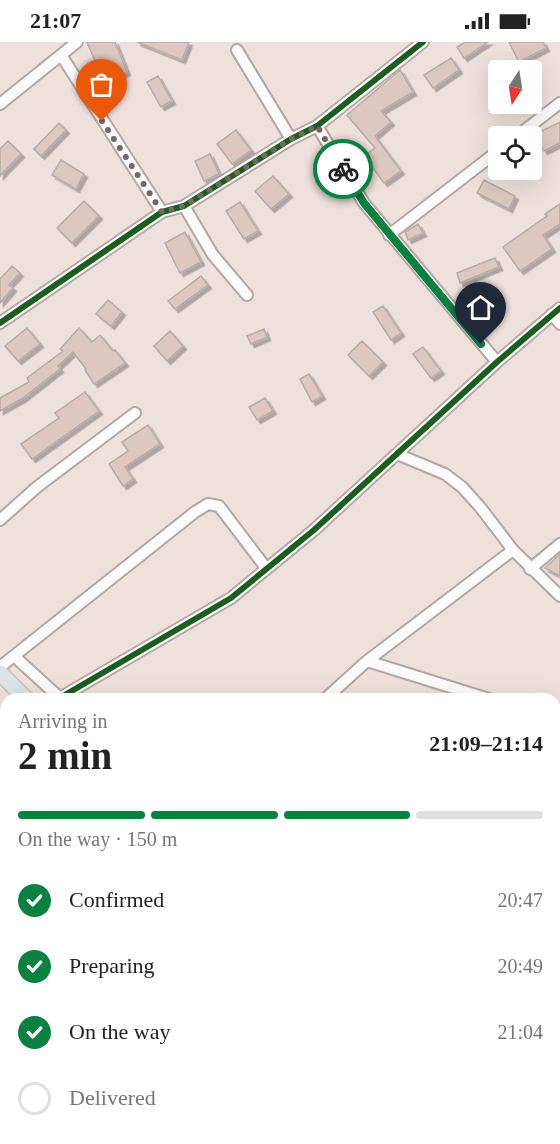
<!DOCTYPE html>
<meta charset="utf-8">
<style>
:root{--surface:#fff;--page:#f6f6f6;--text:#222;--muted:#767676;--line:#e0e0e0;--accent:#0b8043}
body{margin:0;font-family:Georgia,serif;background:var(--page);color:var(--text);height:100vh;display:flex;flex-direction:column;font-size:22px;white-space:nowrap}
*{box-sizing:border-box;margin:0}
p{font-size:20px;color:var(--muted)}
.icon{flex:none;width:33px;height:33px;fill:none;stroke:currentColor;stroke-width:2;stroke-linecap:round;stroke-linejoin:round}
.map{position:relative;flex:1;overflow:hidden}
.details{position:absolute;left:0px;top:651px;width:561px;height:452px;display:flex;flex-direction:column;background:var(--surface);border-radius:18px 18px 0 0;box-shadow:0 6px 24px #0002}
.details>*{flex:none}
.needle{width:39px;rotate:192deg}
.tools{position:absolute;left:488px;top:18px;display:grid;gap:12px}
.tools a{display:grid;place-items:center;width:54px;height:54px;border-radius:6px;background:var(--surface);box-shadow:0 6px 24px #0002;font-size:30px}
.pin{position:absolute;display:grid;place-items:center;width:51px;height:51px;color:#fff;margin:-62px -26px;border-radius:50% 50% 50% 0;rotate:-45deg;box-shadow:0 0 6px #0007}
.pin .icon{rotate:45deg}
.courier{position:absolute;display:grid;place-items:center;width:60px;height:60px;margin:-30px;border:4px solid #0b8043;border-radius:50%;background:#fff;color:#222;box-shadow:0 2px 8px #0007}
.summary em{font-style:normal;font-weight:800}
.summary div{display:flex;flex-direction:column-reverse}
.summary{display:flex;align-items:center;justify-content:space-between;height:102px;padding:0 18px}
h1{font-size:39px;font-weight:800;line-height:45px}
.bar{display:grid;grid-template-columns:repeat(4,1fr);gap:9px 6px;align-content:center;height:72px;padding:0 18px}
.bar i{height:8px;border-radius:4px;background:var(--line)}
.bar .on{background:var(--accent)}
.bar p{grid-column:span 4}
ol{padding:0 18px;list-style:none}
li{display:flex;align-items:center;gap:18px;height:66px}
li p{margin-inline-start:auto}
li .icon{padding:6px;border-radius:50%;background:var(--accent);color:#fff;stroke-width:4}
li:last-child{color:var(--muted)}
li i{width:33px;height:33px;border:3px solid var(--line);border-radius:50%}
.status{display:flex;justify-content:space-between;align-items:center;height:42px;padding:0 30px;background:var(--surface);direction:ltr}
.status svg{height:16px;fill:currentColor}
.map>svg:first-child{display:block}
.building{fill:#dcc8c0;stroke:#b7aca8;stroke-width:1.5;filter:url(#shadow)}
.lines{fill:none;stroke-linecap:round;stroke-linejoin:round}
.minor-casing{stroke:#b3a8a3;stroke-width:14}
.primary-casing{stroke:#c7c1be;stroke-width:18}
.minor{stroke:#fcfafa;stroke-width:10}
.primary{stroke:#dce3e6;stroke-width:15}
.cycleway-casing{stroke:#fff;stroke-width:10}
.cycleway{stroke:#1b5e20;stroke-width:6}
.done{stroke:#736864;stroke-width:6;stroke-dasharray:0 10.8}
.route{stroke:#0b8043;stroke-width:8}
</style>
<div class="status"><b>21:07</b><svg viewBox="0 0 49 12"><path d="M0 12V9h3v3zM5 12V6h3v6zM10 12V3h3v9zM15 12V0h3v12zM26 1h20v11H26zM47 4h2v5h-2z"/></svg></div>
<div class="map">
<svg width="560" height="1102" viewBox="0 0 560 1102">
<defs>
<filter id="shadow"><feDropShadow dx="3.5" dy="3.5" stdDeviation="0" flood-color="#0004"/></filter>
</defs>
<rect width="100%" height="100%" fill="#eee0db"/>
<path class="building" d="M87,0H115L127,30L104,40Z
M137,0H189L182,18Z
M465,0H488L464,16L457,5Z
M509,0H543L546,6L519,20Z
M451,16L459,28L433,46L424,33Z
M400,28L413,50L381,69L391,80L375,94L401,129L384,141L364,114L375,106L347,73Z
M158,34L172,59L161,65L147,40Z
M560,80V101L544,109L535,92Z
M59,81L66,88L41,114L34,107Z
M236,88L251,108L232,122L217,102Z
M8,99L21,112L0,134V107Z
M210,112L219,132L204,139L195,119Z
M61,118L84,132L76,147L52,133Z
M273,134L289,152L271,167L255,149Z
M484,138L515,154L509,167L477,151Z
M84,159L99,174L72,201L57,186Z
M240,160L258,189L244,197L226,169Z
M560,162V182L543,193L552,207L520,229L503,205L547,174L545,172Z
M418,182L423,191L408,198L405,190Z
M185,190L201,220L180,231L165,201Z
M495,216L499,225L460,241L457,231Z
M12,224L20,231L9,243L13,246L0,261V237Z
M201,234L208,243L175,267L168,259Z
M108,258L122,270L111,284L96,272Z
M383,264L401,291L391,298L373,270Z
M27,286L40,302L18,319L5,304Z
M79,286L92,300L100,293L113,309L115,308L125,321L94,342L85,328L86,327L73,310L58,324L60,327L23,356L0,369V356L29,340L27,336L63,309L60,307Z
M264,287L267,295L251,302L247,294Z
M170,289L183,304L167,319L154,304Z
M362,299L383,320L369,334L348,313Z
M423,305L441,329L431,336L413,312Z
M309,332L322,354L312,360L300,337Z
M85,350L99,369L32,417L21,402L59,376L55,371Z
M265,356L273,369L257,378L249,365Z
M148,383L160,402L125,425L133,437L123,444L109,422L128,409L122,400Z
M560,512V534L545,526Z"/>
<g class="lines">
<g class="minor-casing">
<path id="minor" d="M237,8L291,97
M61,13L162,170
M0,62L77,0
M317,84L364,161L497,320
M517,94L560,61
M184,164L213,213L247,253
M389,193L498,109
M552,272L560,282
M0,281L162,170L184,164L291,97L317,84L423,0
M397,412L445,432L462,445L480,465L513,508L560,554
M0,478L37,445L135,371
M530,527L560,502
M14,614L61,657
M367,619L489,657
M0,625L195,470L208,462L219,464L266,526
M58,657L231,556L314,488L497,320L560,266
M325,657L367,619L513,508
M555,676L560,677
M0,710L6,704
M555,836L560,838
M0,895L6,889
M0,1039L6,1048
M555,1061L560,1056
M37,1096L41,1102
M552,1096L556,1102
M185,1102L194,1096"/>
</g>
<g class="primary-casing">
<path id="primary" d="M0,631L26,657
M308,1096L309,1102"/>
</g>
<use href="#minor" class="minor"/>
<use href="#primary" class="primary"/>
<g class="cycleway-casing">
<path id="cycleway" d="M0,281L162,170L184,164L291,97L317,84L423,0
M58,657L231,556L314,488L497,320L560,266"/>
</g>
<use href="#cycleway" class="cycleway"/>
</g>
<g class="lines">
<path class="done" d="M102,79L162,170L184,164L291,97L317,84L343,127"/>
<path class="route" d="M343,127L364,161L378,178L481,302"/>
</g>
</svg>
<div class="tools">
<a><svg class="needle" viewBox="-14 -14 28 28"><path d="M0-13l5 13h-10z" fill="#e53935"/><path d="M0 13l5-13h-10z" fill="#767676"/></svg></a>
<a><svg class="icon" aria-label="locate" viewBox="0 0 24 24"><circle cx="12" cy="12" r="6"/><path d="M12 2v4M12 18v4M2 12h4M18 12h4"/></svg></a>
</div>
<div class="pin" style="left:102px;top:79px;background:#ea580c"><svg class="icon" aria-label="bag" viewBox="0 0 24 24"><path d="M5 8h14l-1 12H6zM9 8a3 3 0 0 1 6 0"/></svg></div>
<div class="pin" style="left:481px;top:302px;background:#1f2937"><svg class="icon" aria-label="home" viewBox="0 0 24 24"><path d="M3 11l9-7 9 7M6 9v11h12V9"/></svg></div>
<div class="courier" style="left:343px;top:127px"><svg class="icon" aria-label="bike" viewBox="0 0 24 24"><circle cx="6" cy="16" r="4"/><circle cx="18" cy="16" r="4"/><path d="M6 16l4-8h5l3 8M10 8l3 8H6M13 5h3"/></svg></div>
<section class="details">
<div class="summary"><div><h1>2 min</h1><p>Arriving in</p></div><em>21:09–21:14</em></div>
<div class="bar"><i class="on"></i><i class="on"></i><i class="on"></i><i></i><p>On the way · 150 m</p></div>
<ol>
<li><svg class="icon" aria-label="check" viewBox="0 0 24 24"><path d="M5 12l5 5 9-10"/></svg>Confirmed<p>20:47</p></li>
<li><svg class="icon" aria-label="check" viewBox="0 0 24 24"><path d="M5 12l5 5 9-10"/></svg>Preparing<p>20:49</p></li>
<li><svg class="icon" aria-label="check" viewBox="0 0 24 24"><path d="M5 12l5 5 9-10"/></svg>On the way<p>21:04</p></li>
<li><i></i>Delivered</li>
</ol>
</section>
</div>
